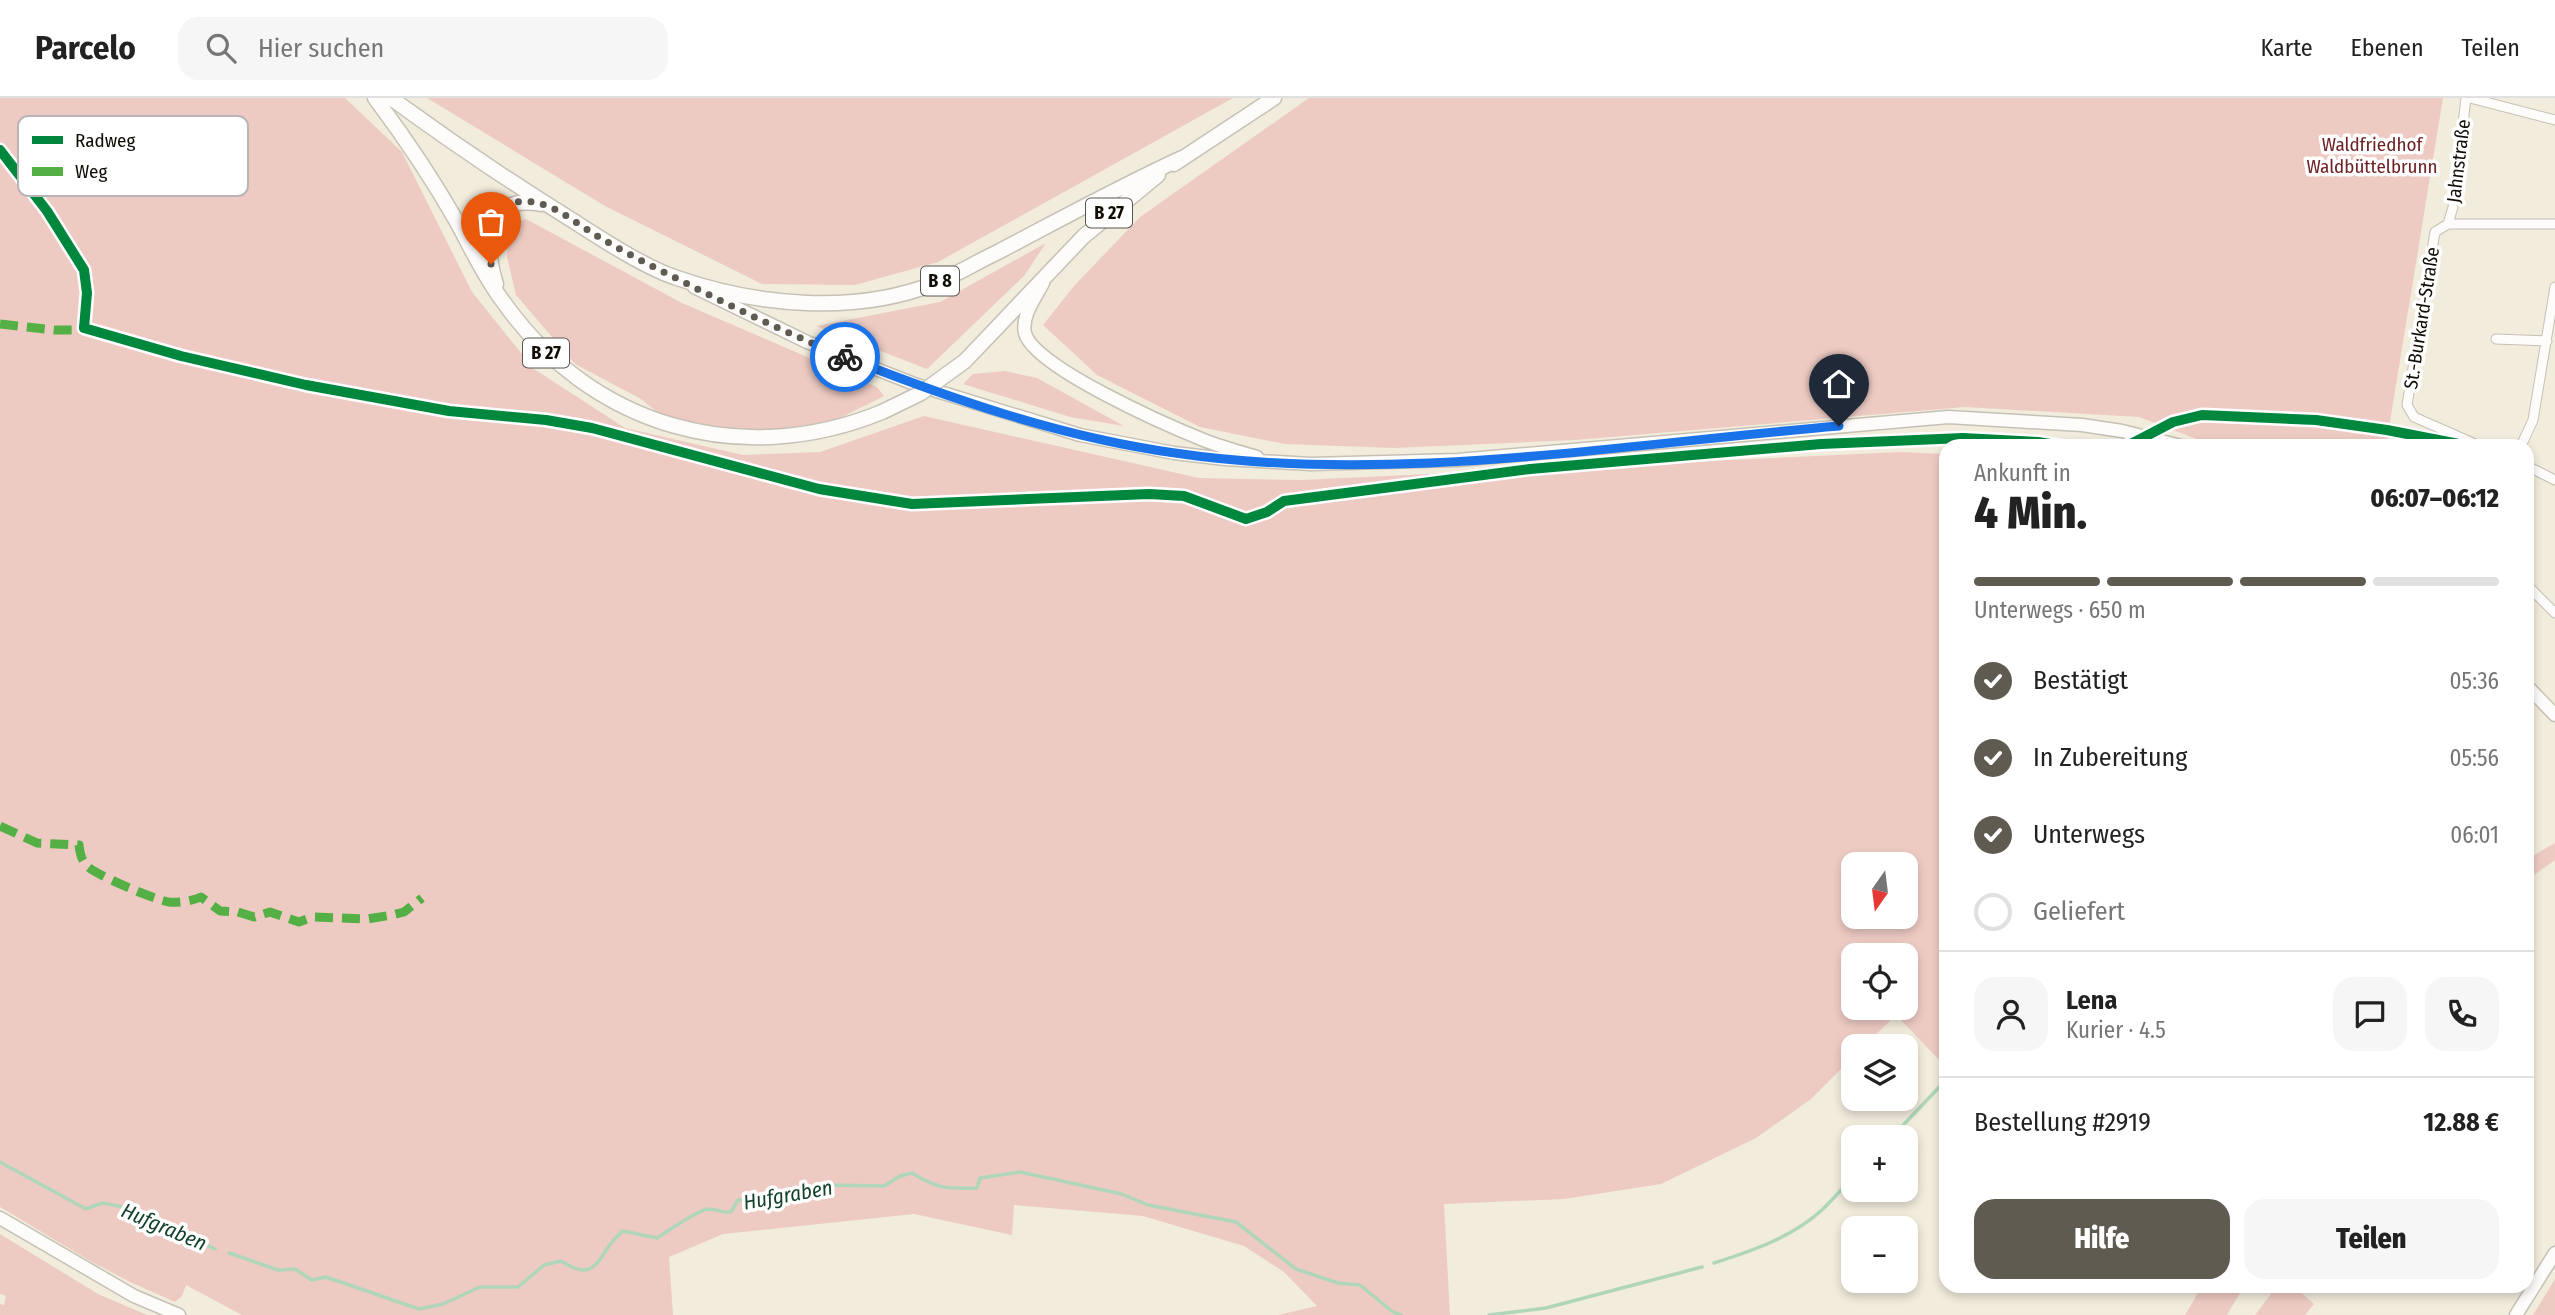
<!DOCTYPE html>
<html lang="de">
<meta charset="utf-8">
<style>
:root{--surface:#fff;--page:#f6f6f6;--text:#222;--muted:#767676;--line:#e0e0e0;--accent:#605b51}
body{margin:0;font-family:"Fira Sans Condensed",sans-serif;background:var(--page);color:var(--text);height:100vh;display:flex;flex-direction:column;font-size:26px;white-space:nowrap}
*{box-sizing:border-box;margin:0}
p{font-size:23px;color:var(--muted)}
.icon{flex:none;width:38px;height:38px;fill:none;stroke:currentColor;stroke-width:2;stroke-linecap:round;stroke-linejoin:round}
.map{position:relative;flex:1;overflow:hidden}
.side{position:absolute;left:1939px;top:341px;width:595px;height:854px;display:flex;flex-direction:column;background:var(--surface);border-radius:21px;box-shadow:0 4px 10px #0003}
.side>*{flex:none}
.needle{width:46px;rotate:194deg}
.buttons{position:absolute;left:1841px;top:754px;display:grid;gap:14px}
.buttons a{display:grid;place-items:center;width:77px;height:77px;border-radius:14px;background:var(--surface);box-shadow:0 4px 10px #0003;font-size:35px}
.pin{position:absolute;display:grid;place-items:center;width:60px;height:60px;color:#fff;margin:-72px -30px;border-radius:50% 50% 50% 0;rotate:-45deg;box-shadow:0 0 7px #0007}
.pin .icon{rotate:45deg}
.courier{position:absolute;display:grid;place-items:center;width:70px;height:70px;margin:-35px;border:5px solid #1a73e8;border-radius:50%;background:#fff;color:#222;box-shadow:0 2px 9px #0007}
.headline em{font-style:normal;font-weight:800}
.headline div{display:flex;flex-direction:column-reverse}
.headline{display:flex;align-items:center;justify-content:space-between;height:119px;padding:0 35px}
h1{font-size:46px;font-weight:800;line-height:52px}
.bar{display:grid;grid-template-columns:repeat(4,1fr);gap:10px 7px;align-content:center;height:84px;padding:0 35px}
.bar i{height:9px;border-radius:5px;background:var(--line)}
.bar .on{background:var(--accent)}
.bar p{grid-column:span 4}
.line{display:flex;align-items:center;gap:18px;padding:0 35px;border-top:2px solid var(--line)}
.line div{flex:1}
.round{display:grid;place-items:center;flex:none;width:74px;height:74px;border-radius:21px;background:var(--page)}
ol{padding:0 35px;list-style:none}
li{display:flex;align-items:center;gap:21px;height:77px}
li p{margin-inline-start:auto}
li .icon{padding:7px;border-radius:50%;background:var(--accent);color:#fff;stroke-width:4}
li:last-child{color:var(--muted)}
li i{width:38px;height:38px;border:4px solid var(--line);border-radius:50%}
.primary-button{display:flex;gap:14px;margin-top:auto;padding:14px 35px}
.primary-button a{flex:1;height:80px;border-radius:21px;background:var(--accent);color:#fff;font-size:28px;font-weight:800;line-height:80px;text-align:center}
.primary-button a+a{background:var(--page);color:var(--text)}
header{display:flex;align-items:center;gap:42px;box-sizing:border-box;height:98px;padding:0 35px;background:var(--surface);border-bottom:2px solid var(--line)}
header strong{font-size:33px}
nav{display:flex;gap:38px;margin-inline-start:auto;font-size:24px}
.search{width:490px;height:63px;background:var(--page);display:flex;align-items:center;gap:18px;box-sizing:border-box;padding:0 24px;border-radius:21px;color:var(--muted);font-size:26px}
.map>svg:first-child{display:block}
.green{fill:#edcbc3;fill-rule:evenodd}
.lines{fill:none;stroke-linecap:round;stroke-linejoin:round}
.stream{stroke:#b0d6ba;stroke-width:3.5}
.street-casing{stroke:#c5c1b5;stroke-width:11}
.secondary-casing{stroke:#c5c1b5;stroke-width:15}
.primary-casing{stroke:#c5c1b5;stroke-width:17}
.street{stroke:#fdfcfa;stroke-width:9}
.secondary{stroke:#fdfcfa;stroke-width:12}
.primary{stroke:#fdfcfa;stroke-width:14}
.primary-bridge-casing{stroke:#c5c1b5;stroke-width:17;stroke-linecap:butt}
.primary-bridge{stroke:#fdfcfa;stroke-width:14}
.quiet{stroke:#54b044;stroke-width:9;stroke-dasharray:18 9;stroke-linecap:butt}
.cycleway-casing{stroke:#fff;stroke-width:15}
.cycleway{stroke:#00873e;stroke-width:10}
.done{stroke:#605b51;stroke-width:7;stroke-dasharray:0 12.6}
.route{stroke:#1a73e8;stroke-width:9}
.labels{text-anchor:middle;stroke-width:7;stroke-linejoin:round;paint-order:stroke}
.shield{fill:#fff;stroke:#585650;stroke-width:2}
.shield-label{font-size:18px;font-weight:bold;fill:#110d05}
.park-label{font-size:19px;fill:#6d2225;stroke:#fff}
.street-label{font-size:19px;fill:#110d05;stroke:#fff}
.water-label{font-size:21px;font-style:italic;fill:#13412a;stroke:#fff}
.key{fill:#fff;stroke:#b8b6b4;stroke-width:2}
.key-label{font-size:19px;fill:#110d05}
</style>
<header>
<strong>Parcelo</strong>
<div class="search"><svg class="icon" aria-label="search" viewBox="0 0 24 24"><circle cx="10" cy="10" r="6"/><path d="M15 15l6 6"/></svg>Hier suchen</div>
<nav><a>Karte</a><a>Ebenen</a><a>Teilen</a></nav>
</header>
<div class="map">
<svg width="2555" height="1217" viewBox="0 0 2555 1217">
<rect width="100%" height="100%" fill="#f2ecdd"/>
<path class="green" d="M0,0H345L402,54L472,194L534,271L625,330L743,357L820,354L924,318L1199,380L1301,382L1901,354L1946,356V876L1944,878H1946V969L1896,917L1864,948H1853V959L1811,1001L1756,1040L1661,1086L1564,1101L1444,1106L1450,1217H1278L1317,1208L1284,1174L1244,1148L1143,1118L1014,1107L1012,1137L914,1116L723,1136L669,1159L673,1217H242L186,1187L182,1198L175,1204L130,1184L90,1163L0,1109ZM1853,766H1906V819H1853ZM1853,858H1906V910H1853Z
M427,0H1233L938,164L855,187L762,186L605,108Z
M1309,0H2443L2386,348H2215L2139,319L1965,309L1575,342L1394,350L1285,346L1200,329L1097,277L1043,227L1074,188L1140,119Z
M526,121L682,205L877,289L884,298L836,322L787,332L748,335L702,329L658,315L641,301L575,266L516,197L507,159L508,127Z
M1046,145L1024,178L927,271L816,228L940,204Z
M1005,273L1037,280L1124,328L1070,319L963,286L973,276Z
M2555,745V762L2527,782V761Z
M0,1136L98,1196L147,1217H0V1206L4,1207L6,1198L0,1196Z
M2555,1181V1217H2533Z
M2202,1188H2244L2227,1217H2185Z
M2277,1188H2294L2314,1206L2305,1217H2255Z"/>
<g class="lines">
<path class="stream" d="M1891,1040L1946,982
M0,1064L86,1111L102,1105L134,1111L215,1151
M229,1155L278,1172L295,1171L312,1182L326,1179L419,1211L443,1206L480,1189H518L544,1167L561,1163C601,1189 597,1152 623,1133L657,1140C666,1134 698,1112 708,1111C716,1111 722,1115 731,1114L738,1102L794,1098L823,1087L884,1088L900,1078L912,1075C938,1091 947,1091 977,1090L980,1080L1020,1074L1122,1096L1148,1107L1236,1124L1296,1171L1338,1185L1360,1187L1393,1214L1401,1217
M1714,1165C1752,1153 1793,1139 1823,1111C1833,1101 1843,1090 1853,1079
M1489,1217L1546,1210L1702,1169"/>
<g class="street-casing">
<path id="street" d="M2470,0L2555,22
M2448,126L2435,134L2407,307L2414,319L2480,348
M2448,126L2453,109L2466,0
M2448,126H2555
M2496,241L2547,243
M2521,348L2533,322L2555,189
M2527,368L2555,382
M2527,487L2555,515"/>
</g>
<g class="secondary-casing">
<path id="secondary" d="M1043,185C1036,199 1021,218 1025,235C1033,269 1171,329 1206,343C1222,349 1240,354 1257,359
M694,189L807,244L917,287L1080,337L1174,355L1225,361L1311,366L1458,362L1948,319L2082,327L2122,333L2181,348
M2527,588L2555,617
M0,1120L134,1198L179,1217
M2516,1217L2555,1155"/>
</g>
<g class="primary-casing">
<path id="primary" d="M375,0C405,40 432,80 457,124C471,150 484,178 502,202C590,328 740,372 882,314
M391,0C451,44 512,85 575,124C603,142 646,170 677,180C758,208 855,217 936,185C957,176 977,164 998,154C1059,122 1119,89 1182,60
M1174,66L1274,0
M496,186C483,145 486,95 541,106
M965,263L1084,138L1158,77"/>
</g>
<use href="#street" class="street"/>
<use href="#secondary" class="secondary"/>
<use href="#primary" class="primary"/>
<g class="primary-bridge-casing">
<path id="primary-bridge" d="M882,314L921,295L965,263"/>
</g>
<use href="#primary-bridge" class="primary-bridge"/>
<path class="quiet" d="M0,226L54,232H90
M0,728L37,745L79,747C80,756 81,761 87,768C96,777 155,802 169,804C179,805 192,803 201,799L220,813L238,814L254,819L270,814L299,824L313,819L367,821L392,817L404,814L422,800"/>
<g class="cycleway-casing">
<path id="cycleway" d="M0,52L47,113L84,172L87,195L84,230L181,258L306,287L449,313L546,322L592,330L819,391L912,406L1149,396L1184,398L1246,421L1267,414L1284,403L1530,371L1821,346L1963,340L2038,344L2062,348
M2127,348L2173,324L2202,317L2316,322L2387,332L2469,348"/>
</g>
<use href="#cycleway" class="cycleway"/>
</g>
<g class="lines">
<path class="done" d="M491,166C490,144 489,108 517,104C546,99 571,122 594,136C622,153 651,168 680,182C734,210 789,236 845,259"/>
<path class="route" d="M845,259C951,301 1061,339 1175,355C1390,387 1623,346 1839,328"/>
</g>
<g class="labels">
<g class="shield">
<rect x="1086" y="100.5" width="46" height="29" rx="5"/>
<rect x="921" y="168.5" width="38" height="29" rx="5"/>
<rect x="523" y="240.5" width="46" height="29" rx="5"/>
</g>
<g class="shield-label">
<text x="1109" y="121">B 27</text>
<text x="940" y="189">B 8</text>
<text x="546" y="261">B 27</text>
</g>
<g class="park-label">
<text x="2372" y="53">Waldfriedhof<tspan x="2372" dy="22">Waldbüttelbrunn</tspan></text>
</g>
<g class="street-label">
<text transform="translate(2458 63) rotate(-83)" y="7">Jahnstraße</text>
<text transform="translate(2421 220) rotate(-81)" y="7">St.-Burkard-Straße</text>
</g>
<g class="water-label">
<text transform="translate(788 1097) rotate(-10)" y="7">Hufgraben</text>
<text transform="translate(164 1129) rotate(23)" y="7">Hufgraben</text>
</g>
</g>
<rect x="18" y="18" width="230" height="80" rx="10" class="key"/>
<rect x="32" y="38" width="31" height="8" fill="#00873e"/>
<rect x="32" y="69" width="31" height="9" fill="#54b044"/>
<g class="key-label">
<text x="75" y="49">Radweg</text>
<text x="75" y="80">Weg</text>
</g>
</svg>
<div class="buttons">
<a><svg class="needle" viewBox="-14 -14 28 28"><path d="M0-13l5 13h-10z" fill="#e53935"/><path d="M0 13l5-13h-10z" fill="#767676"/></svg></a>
<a><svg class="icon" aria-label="locate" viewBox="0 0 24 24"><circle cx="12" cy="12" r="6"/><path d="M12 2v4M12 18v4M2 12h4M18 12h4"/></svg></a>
<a><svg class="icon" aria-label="layers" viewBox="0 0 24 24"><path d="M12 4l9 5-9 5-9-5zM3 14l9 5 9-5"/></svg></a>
<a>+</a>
<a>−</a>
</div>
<div class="pin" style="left:491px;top:166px;background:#ea580c"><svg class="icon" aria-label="bag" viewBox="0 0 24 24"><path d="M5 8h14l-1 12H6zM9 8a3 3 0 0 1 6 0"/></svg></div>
<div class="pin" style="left:1839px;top:328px;background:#1f2937"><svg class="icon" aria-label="home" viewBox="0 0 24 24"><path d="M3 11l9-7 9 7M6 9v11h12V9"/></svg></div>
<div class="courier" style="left:845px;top:259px"><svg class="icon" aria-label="bike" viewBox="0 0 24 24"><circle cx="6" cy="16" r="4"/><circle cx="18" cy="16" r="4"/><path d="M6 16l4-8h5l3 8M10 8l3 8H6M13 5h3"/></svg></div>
<section class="side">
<div class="headline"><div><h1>4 Min.</h1><p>Ankunft in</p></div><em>06:07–06:12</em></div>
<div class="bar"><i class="on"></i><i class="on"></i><i class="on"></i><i></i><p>Unterwegs · 650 m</p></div>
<ol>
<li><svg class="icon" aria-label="check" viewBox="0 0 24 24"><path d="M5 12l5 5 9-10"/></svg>Bestätigt<p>05:36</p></li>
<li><svg class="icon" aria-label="check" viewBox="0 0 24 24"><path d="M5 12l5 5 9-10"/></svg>In Zubereitung<p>05:56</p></li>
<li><svg class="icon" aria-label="check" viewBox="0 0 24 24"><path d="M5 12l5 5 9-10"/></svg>Unterwegs<p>06:01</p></li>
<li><i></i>Geliefert</li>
</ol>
<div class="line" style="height:126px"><a class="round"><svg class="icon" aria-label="person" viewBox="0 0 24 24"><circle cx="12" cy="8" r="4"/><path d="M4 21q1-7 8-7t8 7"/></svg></a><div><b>Lena</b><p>Kurier · 4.5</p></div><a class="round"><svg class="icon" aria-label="chat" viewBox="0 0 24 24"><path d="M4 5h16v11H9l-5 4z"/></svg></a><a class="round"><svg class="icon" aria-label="phone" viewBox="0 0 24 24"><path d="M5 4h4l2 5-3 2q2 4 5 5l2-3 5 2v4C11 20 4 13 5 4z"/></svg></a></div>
<div class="line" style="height:91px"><div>Bestellung #2919</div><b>12.88 €</b></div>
<div class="primary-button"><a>Hilfe</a><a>Teilen</a></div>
</section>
</div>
